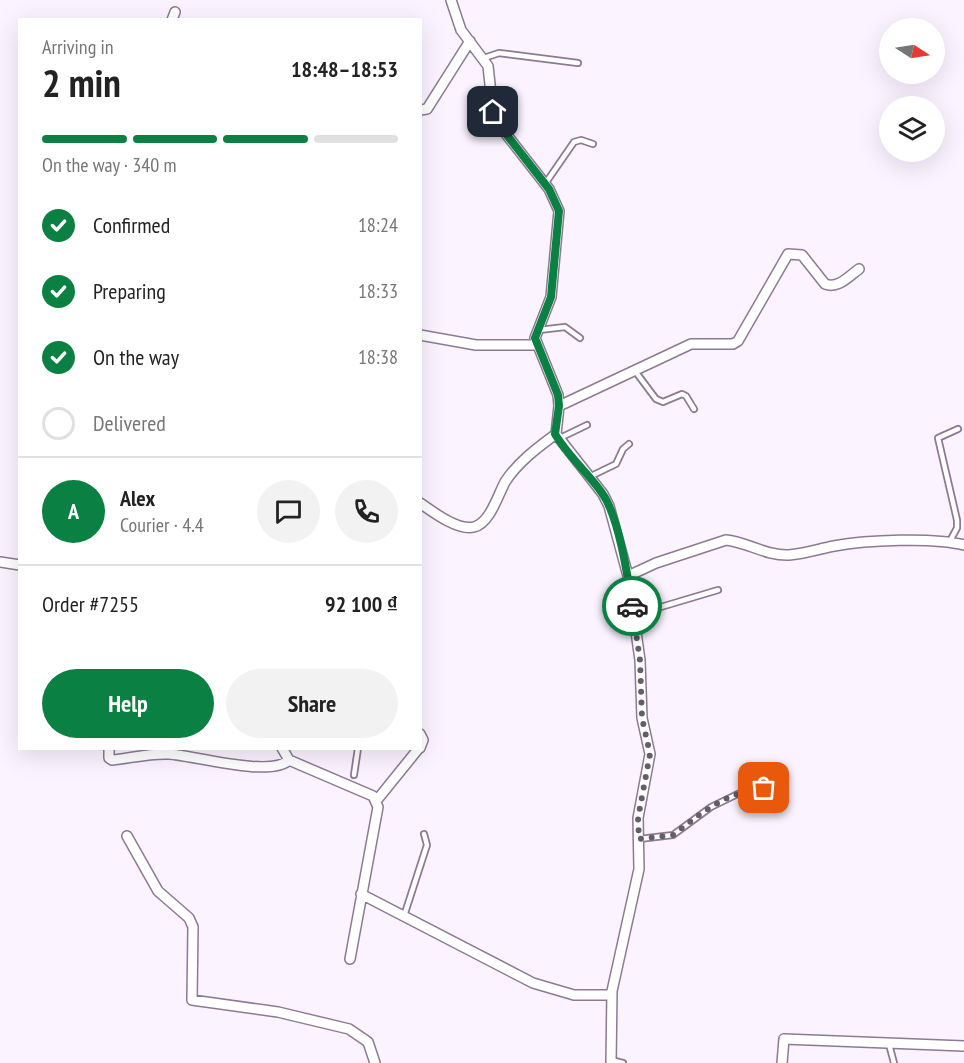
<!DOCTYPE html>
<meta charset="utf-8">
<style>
:root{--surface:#fff;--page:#f2f2f2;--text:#222;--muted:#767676;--line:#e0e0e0;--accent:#0b8043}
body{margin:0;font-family:"PT Sans Narrow",sans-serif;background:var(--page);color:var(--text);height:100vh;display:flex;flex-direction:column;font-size:22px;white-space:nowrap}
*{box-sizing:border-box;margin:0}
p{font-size:20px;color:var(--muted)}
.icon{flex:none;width:33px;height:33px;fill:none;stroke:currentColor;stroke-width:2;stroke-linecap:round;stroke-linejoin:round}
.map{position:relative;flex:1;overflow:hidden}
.panel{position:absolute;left:18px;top:18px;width:404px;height:732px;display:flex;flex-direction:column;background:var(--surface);border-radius:0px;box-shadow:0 6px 24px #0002}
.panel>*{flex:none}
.needle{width:39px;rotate:102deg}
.tools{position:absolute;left:879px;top:18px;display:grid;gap:12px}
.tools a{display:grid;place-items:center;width:66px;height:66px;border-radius:50%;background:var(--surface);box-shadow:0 6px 24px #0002;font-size:30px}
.pin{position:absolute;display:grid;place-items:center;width:51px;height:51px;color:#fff;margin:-26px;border-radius:12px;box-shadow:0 3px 9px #0006}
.courier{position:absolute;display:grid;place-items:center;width:60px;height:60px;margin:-30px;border:4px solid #0b8043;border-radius:50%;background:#fff;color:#222;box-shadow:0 2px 8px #0007}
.headline em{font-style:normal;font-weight:700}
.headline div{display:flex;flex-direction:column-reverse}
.headline{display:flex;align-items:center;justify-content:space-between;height:102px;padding:0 24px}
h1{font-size:39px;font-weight:700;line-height:45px}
.bar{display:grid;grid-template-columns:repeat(4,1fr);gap:9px 6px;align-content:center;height:72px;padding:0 24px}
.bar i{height:8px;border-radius:4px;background:var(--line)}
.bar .on{background:var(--accent)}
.bar p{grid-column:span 4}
.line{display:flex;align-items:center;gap:15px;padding:0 24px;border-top:2px solid var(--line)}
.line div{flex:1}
.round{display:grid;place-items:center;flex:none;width:63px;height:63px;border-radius:32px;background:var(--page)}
ol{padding:0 24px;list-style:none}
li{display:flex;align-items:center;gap:18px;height:66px}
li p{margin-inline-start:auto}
li .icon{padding:6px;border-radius:50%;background:var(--accent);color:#fff;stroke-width:4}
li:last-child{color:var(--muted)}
li i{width:33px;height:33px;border:3px solid var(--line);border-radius:50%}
.primary-button{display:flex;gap:12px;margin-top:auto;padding:12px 24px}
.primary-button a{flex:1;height:69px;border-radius:36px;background:var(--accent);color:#fff;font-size:24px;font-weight:700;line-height:69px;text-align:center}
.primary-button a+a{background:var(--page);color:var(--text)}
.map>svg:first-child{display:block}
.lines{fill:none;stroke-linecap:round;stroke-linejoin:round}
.service-casing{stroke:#8c7a94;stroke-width:8}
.minor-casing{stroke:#8c7a94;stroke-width:12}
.service{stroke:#fff;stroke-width:4.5}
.minor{stroke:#fff;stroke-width:9}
.done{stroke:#655e68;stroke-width:6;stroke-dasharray:0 10.8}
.route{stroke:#0b8043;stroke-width:8}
</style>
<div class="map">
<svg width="964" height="1063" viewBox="0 0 964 1063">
<rect width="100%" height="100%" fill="#fbf3ff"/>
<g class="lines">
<g class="service-casing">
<path id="service" d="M484,58L499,53L578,63
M545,184L574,142L581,140L593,144
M539,330L565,327L580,338
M635,371L656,399L663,402L682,394L686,396L694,409
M560,438L587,425
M589,477L616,464L623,449L629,444
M950,541L957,528V520L938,438L958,429
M634,615L718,590
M354,775L358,748
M639,839L673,835L711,807L750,788H764L779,778
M404,916L427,845L424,834
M889,1044L894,1063
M611,1060L623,1063"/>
</g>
<g class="minor-casing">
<path id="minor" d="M451,0L461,30L488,66L493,112L506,134L549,189L559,211L551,297L535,338L558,395L559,406L556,434L603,494L609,506L628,576L640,660L642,718L650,754L638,818L639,869L612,991L611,1063
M172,20L175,12
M420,110L427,109L470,41
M420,335L476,345H536
M559,406L691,344H733L738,341L788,254L802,255L825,284C838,289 848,277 859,269
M420,503C433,512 458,531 474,527C490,523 498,495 505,482C518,462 537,448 556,434
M0,562L20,565
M628,576L656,563L726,540C747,542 766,556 789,555C804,554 819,549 834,546C866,540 934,537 964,545
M420,734L423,740L420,748
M109,748V758L112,760C131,758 150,753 169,754C192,755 271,778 289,760
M282,748L289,760L373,796L378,807L350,959
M377,800L419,748
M127,836L158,891L189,918L193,927L192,1000L278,1012L349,1029L368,1042L375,1063
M361,894L533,983L574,995H612
M782,1063L784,1039L964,1046"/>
</g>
<use href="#service" class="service"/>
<use href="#minor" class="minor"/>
</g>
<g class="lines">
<path class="done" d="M632,606L640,660L642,718L650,754L638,818L639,839L673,835L703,812L723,800L750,789L764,788"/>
<path class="route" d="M493,112L506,134L549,189L559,211L551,297L535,338L558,395L559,406L555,434C568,456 588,473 602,493C618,515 628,577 632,606"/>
</g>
</svg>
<div class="tools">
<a><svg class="needle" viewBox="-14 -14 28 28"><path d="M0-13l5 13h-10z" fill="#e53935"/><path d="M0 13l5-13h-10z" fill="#767676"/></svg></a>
<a><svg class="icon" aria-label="layers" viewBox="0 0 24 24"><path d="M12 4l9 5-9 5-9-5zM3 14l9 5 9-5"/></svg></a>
</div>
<div class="pin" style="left:764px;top:788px;background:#ea580c"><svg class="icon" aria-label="bag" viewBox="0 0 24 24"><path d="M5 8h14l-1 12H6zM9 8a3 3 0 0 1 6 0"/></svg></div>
<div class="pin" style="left:493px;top:112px;background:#1f2937"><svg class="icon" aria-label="home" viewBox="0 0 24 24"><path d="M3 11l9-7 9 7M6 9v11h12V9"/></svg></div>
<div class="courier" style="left:632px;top:606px"><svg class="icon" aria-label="car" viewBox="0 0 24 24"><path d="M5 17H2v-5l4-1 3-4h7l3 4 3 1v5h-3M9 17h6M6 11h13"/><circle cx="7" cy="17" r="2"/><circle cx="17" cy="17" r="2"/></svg></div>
<section class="panel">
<div class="headline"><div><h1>2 min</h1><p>Arriving in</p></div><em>18:48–18:53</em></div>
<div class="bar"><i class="on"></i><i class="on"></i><i class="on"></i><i></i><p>On the way · 340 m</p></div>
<ol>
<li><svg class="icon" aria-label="check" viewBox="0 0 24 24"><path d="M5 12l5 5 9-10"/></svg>Confirmed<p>18:24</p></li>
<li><svg class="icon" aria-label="check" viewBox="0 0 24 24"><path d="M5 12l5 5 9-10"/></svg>Preparing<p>18:33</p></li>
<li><svg class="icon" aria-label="check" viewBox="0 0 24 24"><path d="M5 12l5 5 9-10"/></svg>On the way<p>18:38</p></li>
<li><i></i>Delivered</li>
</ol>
<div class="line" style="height:108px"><b class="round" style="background:var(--accent);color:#fff">A</b><div><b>Alex</b><p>Courier · 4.4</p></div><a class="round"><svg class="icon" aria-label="chat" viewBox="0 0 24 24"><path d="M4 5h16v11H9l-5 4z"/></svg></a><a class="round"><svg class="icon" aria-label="phone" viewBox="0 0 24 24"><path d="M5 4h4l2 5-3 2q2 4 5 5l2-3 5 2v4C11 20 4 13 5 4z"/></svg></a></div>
<div class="line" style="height:78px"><div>Order #7255</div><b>92 100 ₫</b></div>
<div class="primary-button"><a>Help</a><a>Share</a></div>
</section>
</div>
